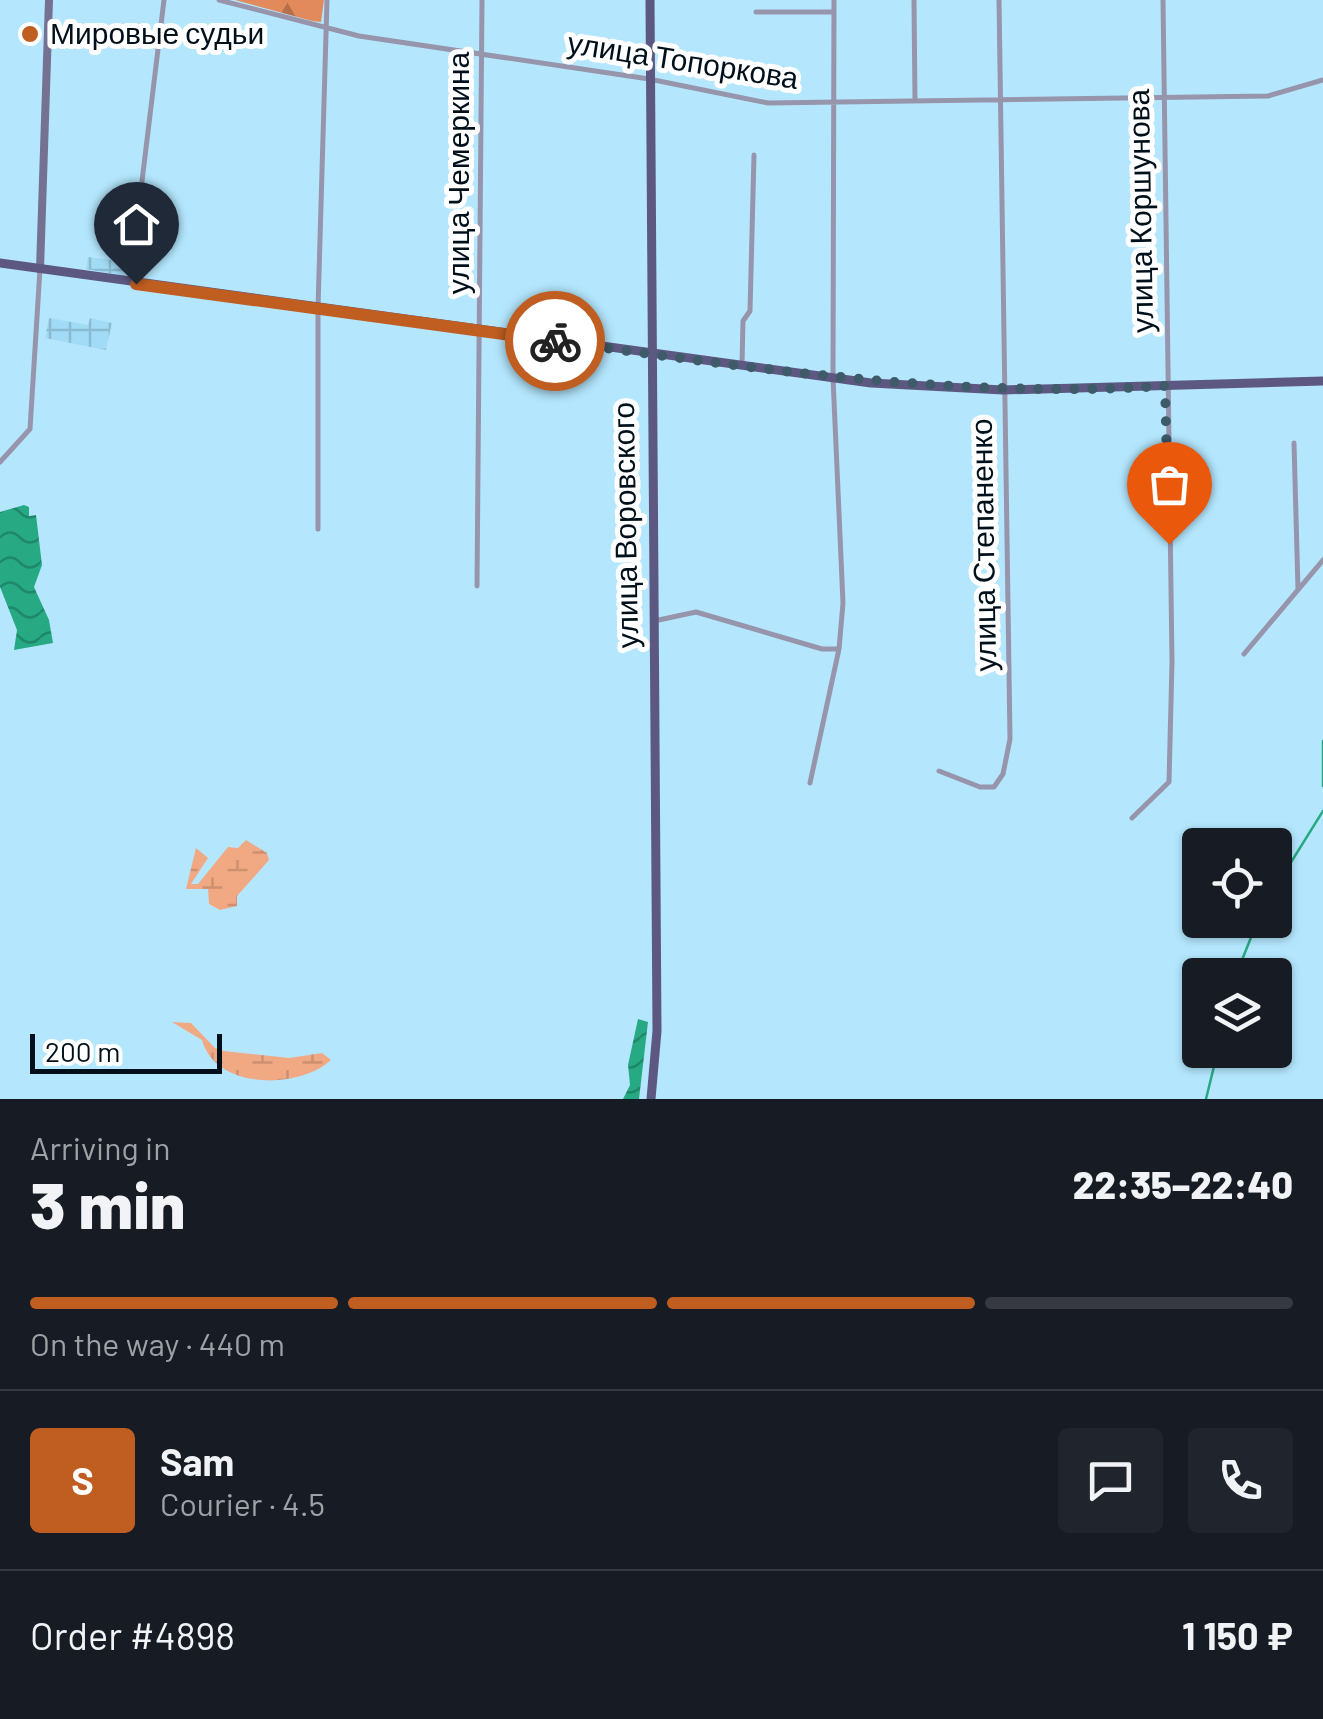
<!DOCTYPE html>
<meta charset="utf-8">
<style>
:root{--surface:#171b24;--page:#20242c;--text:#f1f3f6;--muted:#9ea1a6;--line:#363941;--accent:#c05e22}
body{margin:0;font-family:Barlow,sans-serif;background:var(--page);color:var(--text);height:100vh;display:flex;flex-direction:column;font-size:38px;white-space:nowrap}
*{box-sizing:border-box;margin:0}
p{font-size:32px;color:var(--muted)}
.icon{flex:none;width:55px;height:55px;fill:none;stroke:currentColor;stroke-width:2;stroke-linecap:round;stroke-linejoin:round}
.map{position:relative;height:1099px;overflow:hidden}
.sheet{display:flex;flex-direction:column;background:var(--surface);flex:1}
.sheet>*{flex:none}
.fabs{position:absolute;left:1182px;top:828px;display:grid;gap:20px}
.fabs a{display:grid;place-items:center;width:110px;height:110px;border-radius:10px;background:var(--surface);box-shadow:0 2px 8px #0004;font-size:50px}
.scale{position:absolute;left:30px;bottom:25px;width:192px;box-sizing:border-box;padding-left:10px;border:5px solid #00101a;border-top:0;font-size:28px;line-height:35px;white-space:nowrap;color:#00101a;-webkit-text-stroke:8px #fff;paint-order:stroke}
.pin{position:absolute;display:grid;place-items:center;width:85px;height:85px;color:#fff;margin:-102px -42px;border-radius:50% 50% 50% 0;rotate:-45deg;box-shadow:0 0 10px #0007}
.pin .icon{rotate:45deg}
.courier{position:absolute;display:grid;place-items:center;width:100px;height:100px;margin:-50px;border:8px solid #c05e22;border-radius:50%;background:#fff;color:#222;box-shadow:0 2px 12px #0007}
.head em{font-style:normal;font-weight:800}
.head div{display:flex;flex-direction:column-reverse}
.head{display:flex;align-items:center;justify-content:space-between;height:170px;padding:0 30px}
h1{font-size:65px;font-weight:800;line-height:75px}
.bar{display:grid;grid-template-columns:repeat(4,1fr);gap:15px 10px;align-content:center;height:120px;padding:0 30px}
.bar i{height:12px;border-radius:8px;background:var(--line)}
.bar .selected{background:var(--accent)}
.bar p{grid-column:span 4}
.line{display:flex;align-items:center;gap:25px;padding:0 30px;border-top:2px solid var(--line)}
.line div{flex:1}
.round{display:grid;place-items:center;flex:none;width:105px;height:105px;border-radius:10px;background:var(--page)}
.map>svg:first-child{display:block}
.industrial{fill:url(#industrial-grid)}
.forest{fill:url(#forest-firs)}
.wetland{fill:url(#wetland-marsh)}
.water{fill:url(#water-waves)}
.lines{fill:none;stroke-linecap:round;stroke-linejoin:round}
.stream{stroke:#27a983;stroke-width:2.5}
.minor{stroke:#9695ac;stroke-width:5}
.secondary{stroke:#747193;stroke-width:8}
.primary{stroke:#5c5881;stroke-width:9}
.done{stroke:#3f5b6a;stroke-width:10;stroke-dasharray:0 18}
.route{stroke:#c05e22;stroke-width:12}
.poi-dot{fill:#c05e22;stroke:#fff;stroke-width:4}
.labels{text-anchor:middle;stroke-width:10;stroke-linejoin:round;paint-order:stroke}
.poi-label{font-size:30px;fill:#00101a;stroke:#fff;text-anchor:start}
.street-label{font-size:30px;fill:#00101a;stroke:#fff}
</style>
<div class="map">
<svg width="1323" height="1099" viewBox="0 0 1323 1099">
<defs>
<pattern id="industrial-grid" width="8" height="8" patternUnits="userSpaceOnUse" patternTransform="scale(2.5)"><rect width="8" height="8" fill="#a2dbf5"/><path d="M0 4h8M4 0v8" fill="none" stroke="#8abbd1"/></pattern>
<pattern id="forest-firs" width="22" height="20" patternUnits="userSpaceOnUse" patternTransform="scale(2.5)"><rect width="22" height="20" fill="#e28a5c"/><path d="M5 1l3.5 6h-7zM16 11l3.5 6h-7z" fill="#b56f4b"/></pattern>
<pattern id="wetland-marsh" width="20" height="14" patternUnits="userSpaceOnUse" patternTransform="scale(2.5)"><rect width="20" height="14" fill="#f1a984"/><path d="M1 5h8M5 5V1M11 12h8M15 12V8" fill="none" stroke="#cd9071"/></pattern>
<pattern id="water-waves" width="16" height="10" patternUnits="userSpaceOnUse" patternTransform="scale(2.5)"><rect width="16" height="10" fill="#27a983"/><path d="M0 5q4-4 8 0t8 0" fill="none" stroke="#1f886a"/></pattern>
</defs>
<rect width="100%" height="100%" fill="#b4e7fe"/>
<path class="industrial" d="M126,207L137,209L126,276L86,269L88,257L118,261Z
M49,318L88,325L90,318L112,323L106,350L45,338Z"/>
<path class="forest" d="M235,0H324L321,22L312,21Z"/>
<path class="wetland" d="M246,840L267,853L269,860L237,896V906L220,910L209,904L208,889H186L196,848L208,858L191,884H198L228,847L238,848Z
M172,1022L191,1023L215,1048L224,1051L289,1058L322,1053L331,1060C300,1089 216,1091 202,1040Z"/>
<path class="water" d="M24,505L29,507V516L36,515L42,565L34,587L49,620L53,643L14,650L17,630L0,587V512Z
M638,1019L648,1022L639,1099H623L630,1085L628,1065Z"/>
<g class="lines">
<path class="stream" d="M1323,741V786
M1275,888L1323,811
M1236,975L1258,920
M1206,1099L1218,1050"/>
<path class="minor" d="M219,0L359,36L649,79L768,103L1268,96L1323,80
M914,0L915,101
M756,12H834
M130,280L164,0
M742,364L743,321L750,311L754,155
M1294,443L1298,589
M0,462L30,429L40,269
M318,529V308L327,0
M477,586L482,0
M654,621L696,612L822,649H839
M1244,654L1323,560
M939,771L980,787H994L1003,774L1010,739L999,0
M810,783L839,649L843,603L833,378L834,0
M1132,818L1169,782L1172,662L1163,0"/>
<path class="secondary" d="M40,269L49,0"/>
<path class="primary" d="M650,0L657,1031L651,1099
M0,263L871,383L1003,390L1323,381"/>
</g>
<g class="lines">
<path class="done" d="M555,341C759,369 959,399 1165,386L1169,544"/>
<path class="route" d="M136,284L555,341"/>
</g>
<circle class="poi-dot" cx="30" cy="34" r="10"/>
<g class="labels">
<g class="poi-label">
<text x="50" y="44">Мировые судьи</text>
</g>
<g class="street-label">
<text transform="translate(683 61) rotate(9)" y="10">улица Топоркова</text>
<text transform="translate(459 173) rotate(-90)" y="10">улица Чемеркина</text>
<text transform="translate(1141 211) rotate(-91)" y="10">улица Коршунова</text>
<text transform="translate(626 525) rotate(-91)" y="10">улица Воровского</text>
<text transform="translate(984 545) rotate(-91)" y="10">улица Степаненко</text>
</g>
</g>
</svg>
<div class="fabs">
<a><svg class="icon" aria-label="locate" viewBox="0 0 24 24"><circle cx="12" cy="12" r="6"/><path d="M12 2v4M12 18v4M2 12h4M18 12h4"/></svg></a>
<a><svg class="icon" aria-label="layers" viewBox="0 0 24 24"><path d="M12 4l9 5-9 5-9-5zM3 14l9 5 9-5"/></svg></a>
</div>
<div class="scale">200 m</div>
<div class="pin" style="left:1169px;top:544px;background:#ea580c"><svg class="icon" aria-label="bag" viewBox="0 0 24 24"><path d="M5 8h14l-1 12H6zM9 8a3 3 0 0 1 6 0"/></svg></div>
<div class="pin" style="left:136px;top:284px;background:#1f2937"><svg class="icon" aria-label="home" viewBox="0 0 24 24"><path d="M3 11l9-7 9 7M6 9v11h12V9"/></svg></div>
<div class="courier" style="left:555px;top:341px"><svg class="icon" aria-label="bike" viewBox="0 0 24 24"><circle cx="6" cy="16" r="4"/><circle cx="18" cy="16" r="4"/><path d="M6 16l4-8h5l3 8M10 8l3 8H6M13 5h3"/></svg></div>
</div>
<section class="sheet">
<div class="head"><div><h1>3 min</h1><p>Arriving in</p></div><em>22:35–22:40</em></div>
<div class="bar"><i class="selected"></i><i class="selected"></i><i class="selected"></i><i></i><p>On the way · 440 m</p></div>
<div class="line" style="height:180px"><b class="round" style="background:var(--accent);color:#fff">S</b><div><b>Sam</b><p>Courier · 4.5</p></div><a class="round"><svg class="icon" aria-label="chat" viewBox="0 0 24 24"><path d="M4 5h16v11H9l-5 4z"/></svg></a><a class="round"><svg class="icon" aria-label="phone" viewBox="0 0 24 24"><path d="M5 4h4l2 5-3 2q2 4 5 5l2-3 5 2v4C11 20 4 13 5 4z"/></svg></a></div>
<div class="line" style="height:130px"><div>Order #4898</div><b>1 150 ₽</b></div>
</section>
